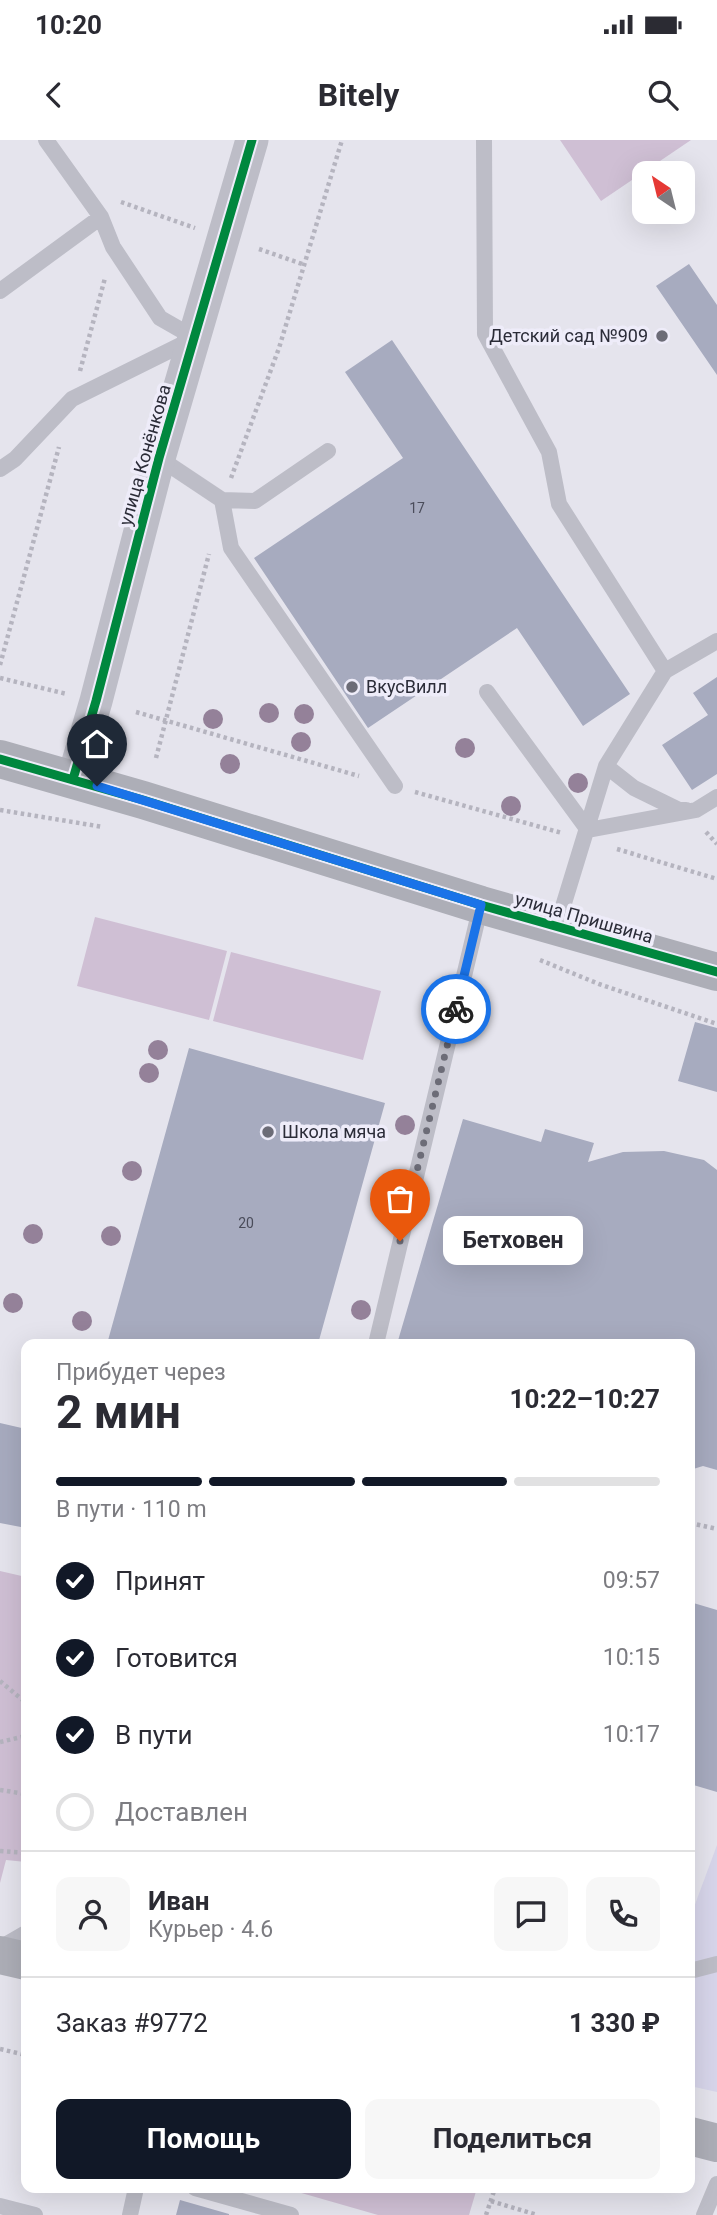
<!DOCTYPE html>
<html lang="ru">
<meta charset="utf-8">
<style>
:root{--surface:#fff;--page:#f7f7f7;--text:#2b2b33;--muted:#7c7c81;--line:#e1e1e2;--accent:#111827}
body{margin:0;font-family:Roboto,sans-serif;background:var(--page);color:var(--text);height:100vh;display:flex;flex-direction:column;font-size:26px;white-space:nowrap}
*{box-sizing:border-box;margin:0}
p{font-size:23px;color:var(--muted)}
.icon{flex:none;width:38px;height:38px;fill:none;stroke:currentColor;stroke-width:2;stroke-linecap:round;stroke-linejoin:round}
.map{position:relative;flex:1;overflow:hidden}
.drawer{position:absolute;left:21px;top:1199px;width:674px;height:854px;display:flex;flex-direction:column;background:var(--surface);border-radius:14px;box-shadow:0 7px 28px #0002}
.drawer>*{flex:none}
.needle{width:46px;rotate:325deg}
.buttons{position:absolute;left:632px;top:21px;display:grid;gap:14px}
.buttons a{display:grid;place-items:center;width:63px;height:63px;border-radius:14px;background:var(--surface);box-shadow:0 7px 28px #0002;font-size:35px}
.pin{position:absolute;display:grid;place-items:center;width:60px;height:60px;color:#fff;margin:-72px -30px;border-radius:50% 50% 50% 0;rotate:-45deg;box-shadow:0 0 7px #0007}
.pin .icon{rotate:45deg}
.courier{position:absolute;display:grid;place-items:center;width:70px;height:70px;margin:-35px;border:5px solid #1a73e8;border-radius:50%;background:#fff;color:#222;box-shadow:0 2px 9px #0007}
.bubble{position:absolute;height:49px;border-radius:14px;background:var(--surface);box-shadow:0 7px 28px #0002;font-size:23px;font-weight:700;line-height:49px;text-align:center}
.head em{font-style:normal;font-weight:700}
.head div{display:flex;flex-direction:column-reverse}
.head{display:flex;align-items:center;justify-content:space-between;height:119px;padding:0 35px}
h1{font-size:46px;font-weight:700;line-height:52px}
.bar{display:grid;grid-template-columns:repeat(4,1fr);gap:10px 7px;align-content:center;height:84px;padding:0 35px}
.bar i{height:9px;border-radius:5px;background:var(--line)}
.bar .selected{background:var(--accent)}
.bar p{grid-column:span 4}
.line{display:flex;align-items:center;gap:18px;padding:0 35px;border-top:2px solid var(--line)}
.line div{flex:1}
.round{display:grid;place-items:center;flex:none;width:74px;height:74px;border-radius:14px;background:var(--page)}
ol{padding:0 35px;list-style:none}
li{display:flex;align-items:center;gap:21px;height:77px}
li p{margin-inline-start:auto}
li .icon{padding:7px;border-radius:50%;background:var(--accent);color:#fff;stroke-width:4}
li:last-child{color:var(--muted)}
li i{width:38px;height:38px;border:4px solid var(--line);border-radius:50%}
.action{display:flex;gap:14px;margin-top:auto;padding:14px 35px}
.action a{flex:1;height:80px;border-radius:14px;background:var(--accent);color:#fff;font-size:28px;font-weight:700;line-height:80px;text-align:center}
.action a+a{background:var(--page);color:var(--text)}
.status{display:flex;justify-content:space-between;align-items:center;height:49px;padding:0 35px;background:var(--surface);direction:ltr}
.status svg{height:19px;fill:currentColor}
header{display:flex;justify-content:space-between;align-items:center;height:91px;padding:0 35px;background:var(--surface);font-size:32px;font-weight:700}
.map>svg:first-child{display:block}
.green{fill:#cfbfd4}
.plaza{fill:#d7d5ea}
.building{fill:#a7abbf}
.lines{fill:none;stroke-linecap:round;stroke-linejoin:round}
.path{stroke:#b5b4bf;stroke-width:4.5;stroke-dasharray:3.5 3.5;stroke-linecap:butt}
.lane{stroke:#bdbdc7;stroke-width:16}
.street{stroke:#bdbdc7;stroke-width:33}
.secondary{stroke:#adaeb7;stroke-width:38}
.cycleway-casing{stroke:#eeecf9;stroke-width:13}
.cycleway{stroke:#00873e;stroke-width:9}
.tree{fill:#948199}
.done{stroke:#6c6c77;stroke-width:7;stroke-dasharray:0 12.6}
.route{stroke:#1a73e8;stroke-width:9}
.poi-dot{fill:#6c6c77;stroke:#eeecf9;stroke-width:2.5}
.labels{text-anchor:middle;stroke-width:7;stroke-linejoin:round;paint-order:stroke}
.number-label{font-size:14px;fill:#4a4c5a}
.poi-label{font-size:18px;fill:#2b2c38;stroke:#eeecf9;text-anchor:start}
.street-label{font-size:18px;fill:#2b2c38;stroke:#eeecf9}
</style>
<div class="status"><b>10:20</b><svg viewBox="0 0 49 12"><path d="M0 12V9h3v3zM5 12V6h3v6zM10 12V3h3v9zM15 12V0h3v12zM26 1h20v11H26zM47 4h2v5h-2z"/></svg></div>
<header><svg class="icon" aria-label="back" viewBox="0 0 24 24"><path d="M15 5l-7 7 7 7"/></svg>Bitely<svg class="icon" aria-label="search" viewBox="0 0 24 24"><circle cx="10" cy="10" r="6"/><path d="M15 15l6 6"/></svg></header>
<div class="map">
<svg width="717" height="2075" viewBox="0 0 717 2075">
<rect width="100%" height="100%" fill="#e5e4ed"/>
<path class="green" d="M560,0H691L601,61Z
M95,777L227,811L209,880L77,846Z
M231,812L381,851L363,920L213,881Z
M0,1431L26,1437V1722L6,1720L0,1743Z
M284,2048H477L469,2075H378Z"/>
<path class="plaza" d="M717,1705V1952L690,1946V1778Z"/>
<path class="building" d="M689,124L717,165V235L656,146Z
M392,200L630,554L583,586L517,488L368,588L254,418L403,318L345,232Z
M717,537V634L692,650L662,605L708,575L693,553Z
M695,882L717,888V952L678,941Z
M189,908L385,963L318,1204H107Z
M463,979L541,1002L545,989L594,1003L588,1022L623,1012L664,1011L704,1020L717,1030V1330L703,1326L690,1330V1204H397Z
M0,1283L26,1289V1388L0,1383Z
M690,1462L717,1470V1652L690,1644Z
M180,2060L229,2074V2075H176Z"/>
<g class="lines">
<path class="path" d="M121,62L195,88
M259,109L305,125
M80,231L105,138
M231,338L279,208L342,0
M0,525L59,307
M0,538L67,554
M136,572L359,636
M156,618L209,414
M415,652L562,693
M0,670L103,687
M706,692L717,704
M617,709L717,739
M540,820L599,844L717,884
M690,1383L717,1389
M0,1541L26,1563
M0,1602L26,1596
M0,1650L26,1654
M0,1711L26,1713
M0,1909L26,1915
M491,2061L537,2075
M486,2075L495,2048"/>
<path class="lane" d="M484,0L485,194L549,312L559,364L665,531
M0,151L101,77
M159,318L222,360L231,408L395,646
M0,329L15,319L72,259L195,198L160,178L113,107L101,77L46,0
M222,360L255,361L328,311
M487,552L588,690L696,670L717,657
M606,626L634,648L679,670H686
M557,786L606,626L665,531L717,501
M376,1204L481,765
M0,1808L26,1793
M690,1831L717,1824
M195,2048L291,2075
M0,2066L35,2075
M130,2075L136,2048
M704,2075L717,2044"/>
<path class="street" d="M73,639L96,561L159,318L252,0"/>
<path class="secondary" d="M0,619L143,660L481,765L717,832
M0,1815L26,1821
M690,1996L717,2003"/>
<g class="cycleway-casing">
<path id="cycleway" d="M0,619L143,660L481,765L717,832
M73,639L96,561L159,318L252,0"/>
</g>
<use href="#cycleway" class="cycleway"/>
</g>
<g class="tree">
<circle cx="269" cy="573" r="10"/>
<circle cx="304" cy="574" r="10"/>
<circle cx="213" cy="579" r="10"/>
<circle cx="301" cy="602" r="10"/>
<circle cx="465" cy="608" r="10"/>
<circle cx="230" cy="624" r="10"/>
<circle cx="578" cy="643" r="10"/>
<circle cx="511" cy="666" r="10"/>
<circle cx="158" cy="910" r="10"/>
<circle cx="149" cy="933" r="10"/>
<circle cx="405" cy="985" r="10"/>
<circle cx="132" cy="1031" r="10"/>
<circle cx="33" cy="1094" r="10"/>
<circle cx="111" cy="1096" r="10"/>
<circle cx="13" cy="1163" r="10"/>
<circle cx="361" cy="1170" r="10"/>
<circle cx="82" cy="1181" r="10"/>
</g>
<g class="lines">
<path class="done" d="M400,1101L456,869"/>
<path class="route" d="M97,646L481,765L456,869"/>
</g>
<g class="poi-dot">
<circle cx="662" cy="196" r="7"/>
<circle cx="352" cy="547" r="7"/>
<circle cx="268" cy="992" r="7"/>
</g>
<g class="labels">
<g class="number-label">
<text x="417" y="373">17</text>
<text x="246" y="1088">20</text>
</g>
<g class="poi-label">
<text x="648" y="202" text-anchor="end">Детский сад №909</text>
<text x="366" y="553">ВкусВилл</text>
<text x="282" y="998">Школа мяча</text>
</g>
<g class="street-label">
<text transform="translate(145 315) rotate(-74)" y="6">улица Конёнкова</text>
<text transform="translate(584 778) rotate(16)" y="6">улица Пришвина</text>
</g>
</g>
</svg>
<div class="buttons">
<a><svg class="needle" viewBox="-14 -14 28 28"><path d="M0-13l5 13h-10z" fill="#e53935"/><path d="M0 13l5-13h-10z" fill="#7c7c81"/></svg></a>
</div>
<div class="pin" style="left:400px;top:1101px;background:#ea580c"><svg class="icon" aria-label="bag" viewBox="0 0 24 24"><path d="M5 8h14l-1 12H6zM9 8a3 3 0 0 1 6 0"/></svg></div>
<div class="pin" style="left:97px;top:646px;background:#1f2937"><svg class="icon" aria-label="home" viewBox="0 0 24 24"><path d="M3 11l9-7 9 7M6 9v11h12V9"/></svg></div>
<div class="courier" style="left:456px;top:869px"><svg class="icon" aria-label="bike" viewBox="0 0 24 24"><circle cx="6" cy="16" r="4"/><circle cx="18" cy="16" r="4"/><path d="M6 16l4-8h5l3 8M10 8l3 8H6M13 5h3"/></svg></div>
<div class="bubble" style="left:443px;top:1076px;width:140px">Бетховен</div>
<section class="drawer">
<div class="head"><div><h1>2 мин</h1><p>Прибудет через</p></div><em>10:22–10:27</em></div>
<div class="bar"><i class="selected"></i><i class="selected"></i><i class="selected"></i><i></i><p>В пути · 110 m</p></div>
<ol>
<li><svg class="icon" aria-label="check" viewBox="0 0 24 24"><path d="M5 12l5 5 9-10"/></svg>Принят<p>09:57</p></li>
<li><svg class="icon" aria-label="check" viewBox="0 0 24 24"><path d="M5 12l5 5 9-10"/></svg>Готовится<p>10:15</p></li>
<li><svg class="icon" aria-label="check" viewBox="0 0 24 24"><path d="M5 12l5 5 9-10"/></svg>В пути<p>10:17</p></li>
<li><i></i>Доставлен</li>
</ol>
<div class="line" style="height:126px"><a class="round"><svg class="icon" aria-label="person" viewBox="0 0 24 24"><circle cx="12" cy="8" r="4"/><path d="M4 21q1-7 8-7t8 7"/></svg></a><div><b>Иван</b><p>Курьер · 4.6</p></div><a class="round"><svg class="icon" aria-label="chat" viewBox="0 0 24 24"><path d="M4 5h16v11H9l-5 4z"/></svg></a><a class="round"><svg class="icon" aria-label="phone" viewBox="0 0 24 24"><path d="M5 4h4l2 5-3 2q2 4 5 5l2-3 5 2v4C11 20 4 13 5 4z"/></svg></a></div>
<div class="line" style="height:91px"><div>Заказ #9772</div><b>1 330 ₽</b></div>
<div class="action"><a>Помощь</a><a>Поделиться</a></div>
</section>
</div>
